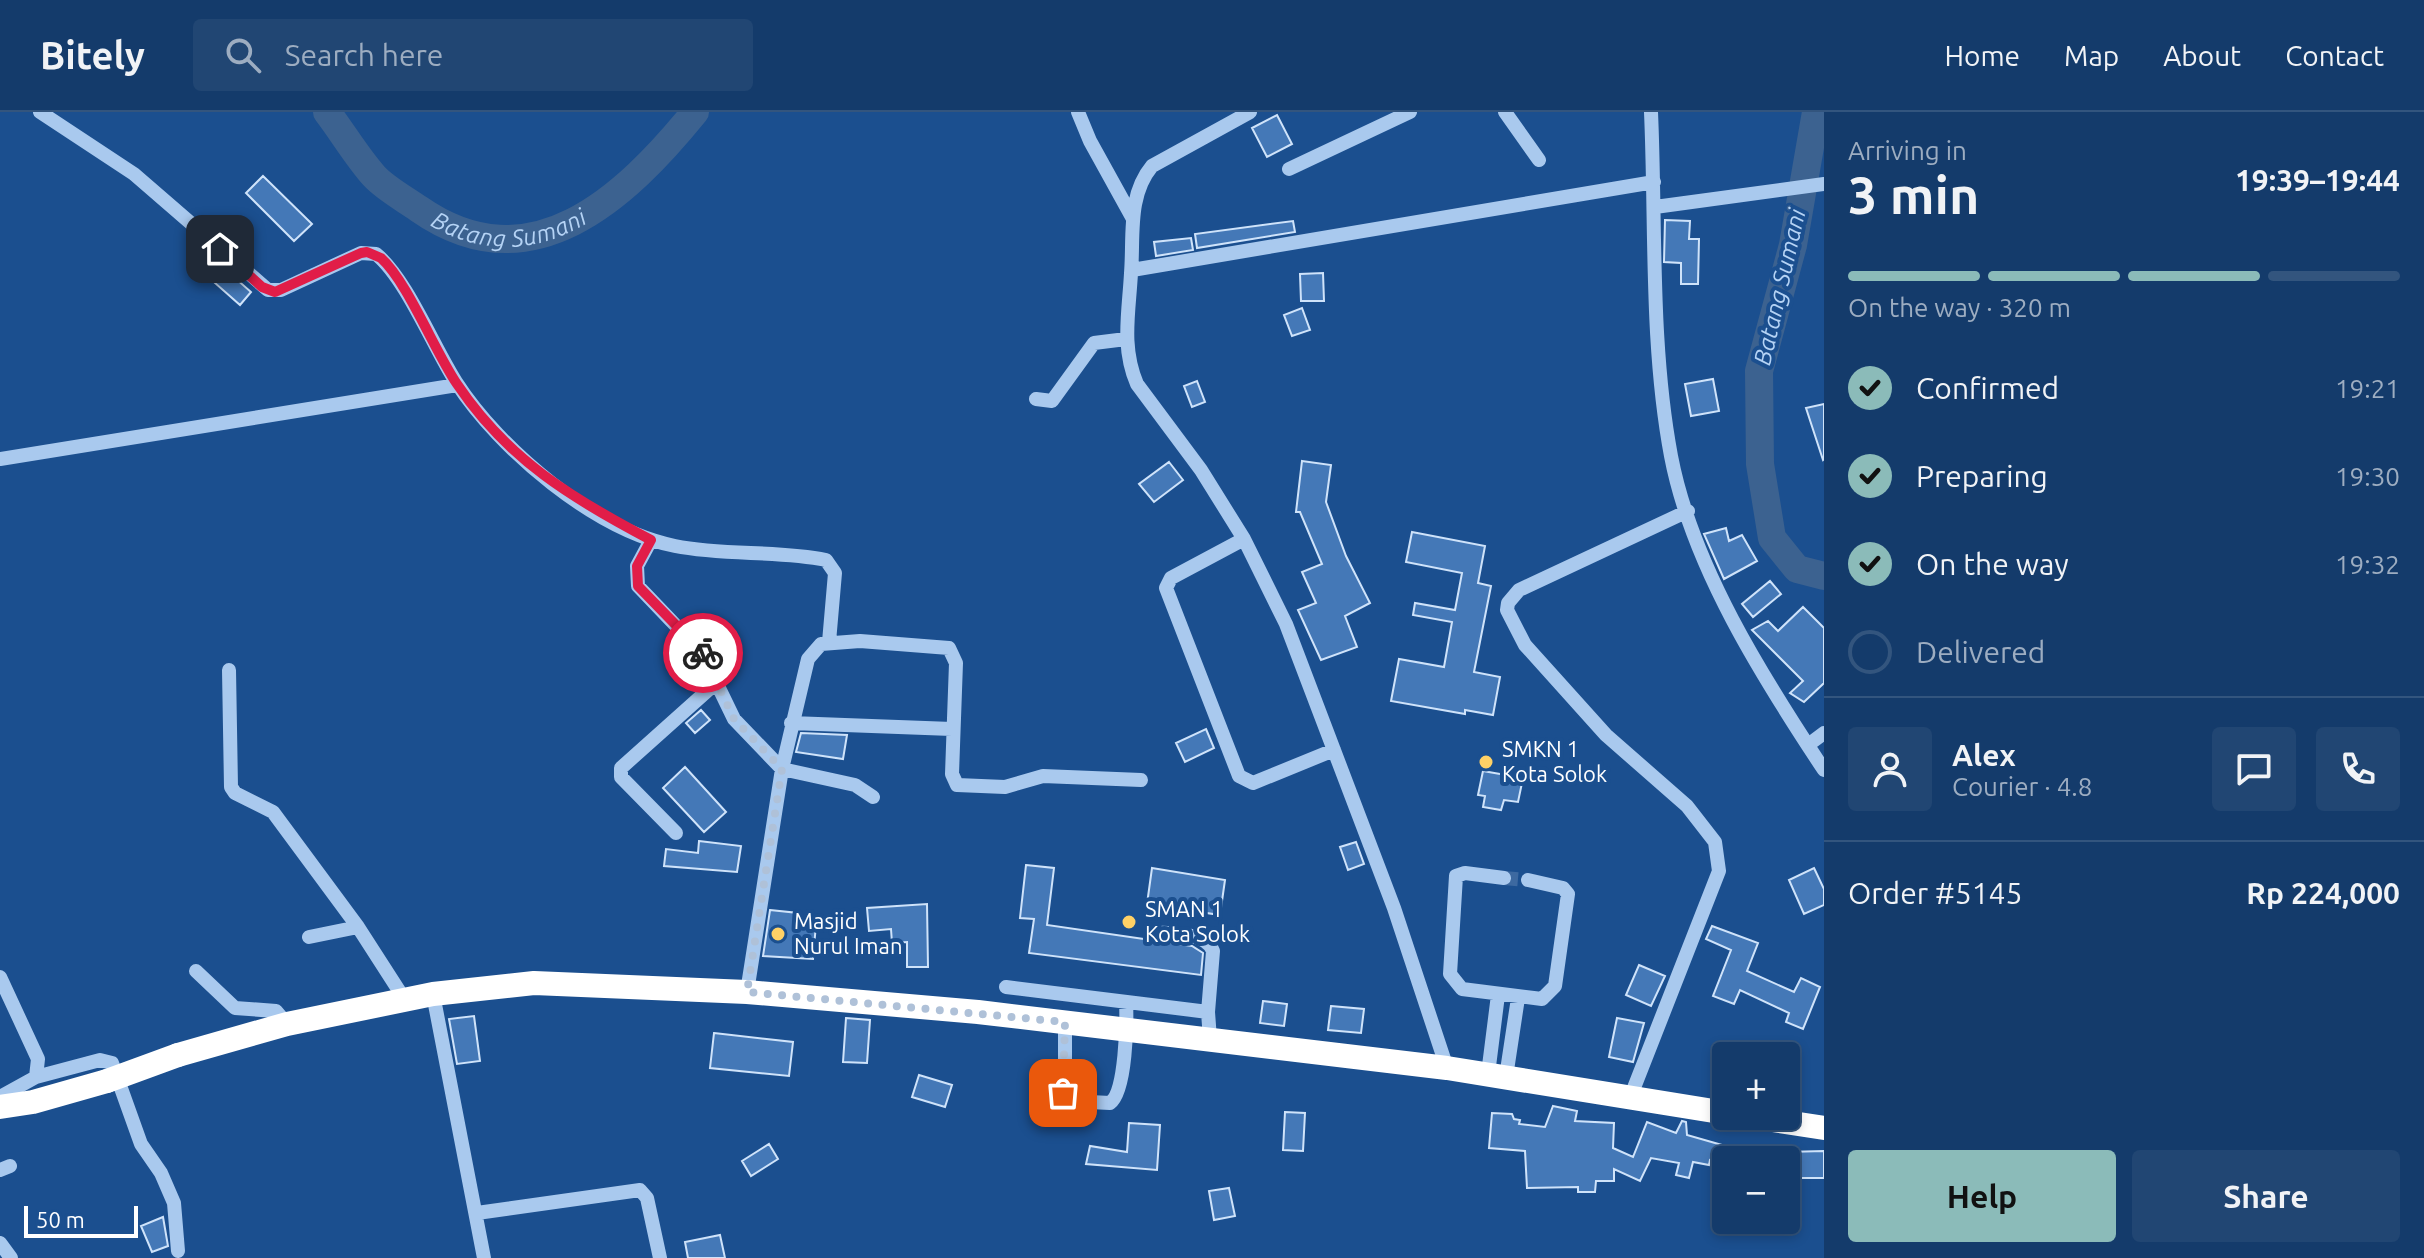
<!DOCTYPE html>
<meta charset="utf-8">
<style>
:root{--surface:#143b6b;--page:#214673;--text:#f1f3f6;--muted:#9dadc1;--line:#33557e;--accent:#8bbbb9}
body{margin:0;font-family:Ubuntu,sans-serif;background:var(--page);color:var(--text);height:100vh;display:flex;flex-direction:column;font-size:30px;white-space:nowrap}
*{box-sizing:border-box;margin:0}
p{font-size:26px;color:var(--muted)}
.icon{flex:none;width:44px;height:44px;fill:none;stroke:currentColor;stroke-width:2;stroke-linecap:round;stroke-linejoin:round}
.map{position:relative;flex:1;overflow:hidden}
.side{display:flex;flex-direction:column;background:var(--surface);width:600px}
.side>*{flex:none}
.controls{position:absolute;left:1712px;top:930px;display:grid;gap:16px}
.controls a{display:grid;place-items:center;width:88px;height:88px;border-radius:8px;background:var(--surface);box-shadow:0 4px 12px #0003,0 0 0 2px var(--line);font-size:40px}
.scale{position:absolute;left:24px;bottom:20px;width:114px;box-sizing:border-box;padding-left:8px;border:4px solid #fff;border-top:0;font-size:22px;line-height:28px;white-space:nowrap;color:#fff;-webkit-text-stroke:6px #1b4f8f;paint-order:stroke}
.pin{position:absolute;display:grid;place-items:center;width:68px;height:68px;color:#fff;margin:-34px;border-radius:16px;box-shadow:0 4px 12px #0006}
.courier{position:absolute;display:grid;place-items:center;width:80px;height:80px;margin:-40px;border:6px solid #e11d48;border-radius:50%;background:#fff;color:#222;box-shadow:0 2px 10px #0007}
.overview em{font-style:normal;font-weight:600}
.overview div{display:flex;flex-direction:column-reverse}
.overview{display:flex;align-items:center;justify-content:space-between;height:136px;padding:0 24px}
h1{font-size:52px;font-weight:600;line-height:60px}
.bar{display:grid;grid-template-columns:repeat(4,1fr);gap:12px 8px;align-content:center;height:96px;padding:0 24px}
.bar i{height:10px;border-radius:6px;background:var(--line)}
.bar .selected{background:var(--accent)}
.bar p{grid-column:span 4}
.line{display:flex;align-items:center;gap:20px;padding:0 24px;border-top:2px solid var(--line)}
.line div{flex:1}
.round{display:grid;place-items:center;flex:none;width:84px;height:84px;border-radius:8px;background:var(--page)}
ol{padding:0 24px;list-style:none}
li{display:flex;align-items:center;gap:24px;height:88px}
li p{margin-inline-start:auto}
li .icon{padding:8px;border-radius:50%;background:var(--accent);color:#111;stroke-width:4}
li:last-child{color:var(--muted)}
li i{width:44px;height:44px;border:4px solid var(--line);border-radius:50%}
.cta{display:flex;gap:16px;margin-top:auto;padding:16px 24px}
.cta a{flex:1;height:92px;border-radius:8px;background:var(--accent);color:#111;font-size:32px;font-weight:600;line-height:92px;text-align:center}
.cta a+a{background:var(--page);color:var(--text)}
header{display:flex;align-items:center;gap:48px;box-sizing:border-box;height:112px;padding:0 40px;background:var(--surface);border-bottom:2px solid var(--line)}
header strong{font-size:38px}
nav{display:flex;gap:44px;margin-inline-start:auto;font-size:28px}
.search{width:560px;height:72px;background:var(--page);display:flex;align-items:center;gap:20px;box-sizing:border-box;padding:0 28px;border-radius:8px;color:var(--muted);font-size:30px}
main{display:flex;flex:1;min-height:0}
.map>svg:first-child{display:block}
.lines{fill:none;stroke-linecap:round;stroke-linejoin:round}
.river{stroke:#3c6290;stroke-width:28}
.building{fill:#4478b7;stroke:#cfe3fa;stroke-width:2}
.minor-tunnel{stroke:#3d69a0;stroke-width:14;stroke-dasharray:14 7;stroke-linecap:butt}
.minor{stroke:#a9c9ee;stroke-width:14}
.highway{stroke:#fff;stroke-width:24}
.highway-bridge{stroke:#fff;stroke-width:24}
.done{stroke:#afc1d8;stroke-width:8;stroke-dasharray:0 14.4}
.route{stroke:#e11d48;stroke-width:10}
.poi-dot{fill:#ffd166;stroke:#1b4f8f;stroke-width:3}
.labels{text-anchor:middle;stroke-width:8;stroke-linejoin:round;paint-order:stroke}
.poi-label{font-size:22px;fill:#fff;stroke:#1b4f8f;text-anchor:start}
.water-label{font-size:24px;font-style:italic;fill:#b5d3f5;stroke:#1b4f8f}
</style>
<header>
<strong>Bitely</strong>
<div class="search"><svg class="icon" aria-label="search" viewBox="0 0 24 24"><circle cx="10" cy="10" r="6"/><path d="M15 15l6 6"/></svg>Search here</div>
<nav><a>Home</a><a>Map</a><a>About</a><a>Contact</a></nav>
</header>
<main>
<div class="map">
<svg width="1824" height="1146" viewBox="0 0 1824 1146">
<rect width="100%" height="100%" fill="#1b4f8f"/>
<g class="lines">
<g class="river">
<path id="s1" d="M327,0C343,21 357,45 374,64C386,77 405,87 419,97C531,175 625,86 695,0"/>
<path d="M1816,0L1793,133L1759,259L1760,352L1772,426L1797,457L1824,464"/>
</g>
</g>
<path class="building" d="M1277,3L1292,32L1267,45L1252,16Z
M263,64L312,112L294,129L246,81Z
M1665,108L1690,109L1689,127H1699L1698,172H1681V151L1664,150Z
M1293,109L1295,120L1197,136L1195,122Z
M1191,126L1193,138L1156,144L1154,130Z
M226,158L251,180L240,193L215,171Z
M1323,161L1324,189H1301L1300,162Z
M1302,196L1310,218L1292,224L1284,203Z
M1713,267L1719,299L1691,304L1685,272Z
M1197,269L1205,290L1192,295L1184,274Z
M1824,292V347L1823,348L1806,296Z
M1302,349L1331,353L1326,390L1346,444L1370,491L1345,504L1357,535L1321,548L1298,498L1316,491L1302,460L1322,452L1300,400H1296Z
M1169,350L1183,368L1154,390L1139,372Z
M1726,416L1729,429L1742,423L1757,449L1724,467L1704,422Z
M1412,420L1485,434L1478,471L1491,474L1474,560L1500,565L1493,603L1465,598V602L1391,589L1399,547L1444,555L1452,510L1413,503L1415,491L1455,498L1462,461L1406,450Z
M1770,469L1781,482L1753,505L1742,492Z
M1803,495L1824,516V571L1804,590L1790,581L1803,569L1752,518L1768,509L1778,519Z
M701,598L710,608L695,621L686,611Z
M1206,617L1214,636L1185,650L1176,631Z
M801,621L847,623L843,647L796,640Z
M685,655L726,700L704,720L663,676Z
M1483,659L1523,666L1518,690L1504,688L1501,698L1483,695L1485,684L1478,683Z
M699,729L741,734L737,760L664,754L666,737L698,741Z
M1356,730L1364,752L1348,758L1340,735Z
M1026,753L1054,756L1047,813L1192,834L1203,841L1201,863L1029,841L1034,807L1020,806Z
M1152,756L1225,768L1220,803L1147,792Z
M1814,756L1824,777V793L1804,802L1789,768Z
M927,792L928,855H907V830L892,831L891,817L869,819L867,796Z
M770,798L798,801L797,810L816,812L813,847L763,844Z
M1712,814L1758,831L1747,859L1794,880L1801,866L1820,875L1803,917L1786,910L1789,901L1740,878L1734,892L1713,884L1731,838L1706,827Z
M1639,853L1665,864L1651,894L1626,883Z
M1263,889L1287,892L1284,914L1260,911Z
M1331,894L1364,897L1361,921L1328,918Z
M474,904L480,949L457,952L449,907Z
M846,906L870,908L867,951L843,950Z
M1617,906L1644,911L1633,950L1609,945Z
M714,921L793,930L789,964L710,956Z
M919,963L952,973L945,995L912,985Z
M1553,994L1577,999L1575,1009L1614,1011L1613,1036L1633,1045L1647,1010L1676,1021L1682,1009L1686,1010L1687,1023L1729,1035L1726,1051L1710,1048L1709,1053L1693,1050L1689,1066L1676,1063L1679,1051L1651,1046L1640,1069L1614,1057V1069H1596L1595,1080H1578V1075L1527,1076L1525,1039L1489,1036L1492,1001L1512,1002L1514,1007L1520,1008L1519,1012L1545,1015Z
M1285,1000L1305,1001L1303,1039L1283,1038Z
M1129,1011L1160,1013L1157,1058L1086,1052L1090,1034L1127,1040Z
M769,1032L778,1047L751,1064L742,1049Z
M1824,1039V1066H1786V1040Z
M1229,1076L1235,1104L1214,1108L1209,1079Z
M163,1105L168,1134L152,1140L141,1114Z
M720,1123L725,1146H688L685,1130Z"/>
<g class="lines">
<path class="minor-tunnel" d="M1504,766L1528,768"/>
<path class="minor" d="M40,0L134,62L268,178H281L361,141L376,142C406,166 434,236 456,270C500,338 595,418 675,434C725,444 777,438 826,448L835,461L829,530
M1078,0L1090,29L1132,105
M1250,0L1152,54C1127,84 1134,125 1131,161C1129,200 1121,235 1137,272L1201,358L1244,427L1286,512L1394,796L1447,956
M1505,0L1539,48
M1651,0C1656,113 1650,232 1671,344C1692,454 1763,566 1824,658
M1289,57L1410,0
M1655,95L1824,72
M1132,158L1654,70
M1036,287L1052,289L1094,231L1126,227
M0,347L457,273
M1244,427L1171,466L1166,476L1239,664L1253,671L1334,638
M651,428L637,454L638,474L702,541L734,607L782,657L855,673L873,685
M229,558L231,675L235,681L273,700L358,815
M791,611L952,617
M1808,633L1824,621
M676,721L621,665V656L716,571
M1504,766L1465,761L1456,764L1450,862L1462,877L1542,887L1555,874L1568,782L1563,776L1528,768
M1150,820C1169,822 1206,819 1213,839L1208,900
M309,825L358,815L405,888
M196,859L235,896L276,899L287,912
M0,865L38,947L36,965L0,985
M1006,875L1208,900L1210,927
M747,880L782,657L808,547L821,532L860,529L949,536L956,551L952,662L957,673L1005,675L1043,664L1141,668
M433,882L484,1146
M1065,910V986L1070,989L1110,991C1126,980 1127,910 1126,890
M1488,962L1498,883
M36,965L100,948L112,951L141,1032L161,1061L174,1091L178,1139
M1506,965L1518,886
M1630,986L1719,759L1715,730L1687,694L1606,623L1525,533L1507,498L1508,491L1519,478L1688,399
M0,1058L10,1054
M477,1101L640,1078L647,1086L660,1146
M0,1131L11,1146"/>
<path class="highway" d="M178,943L287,912L433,882L534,871L747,880L978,900L1447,956L1726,1001
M0,995L33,990L107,969
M1747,1004L1824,1016"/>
<path class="highway-bridge" d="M107,969L178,943"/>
</g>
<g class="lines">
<path class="done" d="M703,541L734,607L782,657L747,880L1065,910L1063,981"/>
<path class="route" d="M220,137L262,175L275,180L361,141L367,140L381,146C407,169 435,240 457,272C508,348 573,387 651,428L637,454L638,474L703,541"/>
</g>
<g class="poi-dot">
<circle cx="1486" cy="650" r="8"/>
<circle cx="1129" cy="810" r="8"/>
<circle cx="778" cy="822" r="8"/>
</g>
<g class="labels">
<g class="poi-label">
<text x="1502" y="645">SMKN 1<tspan x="1502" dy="25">Kota Solok</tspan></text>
<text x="1145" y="805">SMAN 1<tspan x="1145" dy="25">Kota Solok</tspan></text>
<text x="794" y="817">Masjid<tspan x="794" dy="25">Nurul Iman</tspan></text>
</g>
<g class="water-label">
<text dy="8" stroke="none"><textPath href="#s1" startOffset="232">Batang Sumani</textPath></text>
<text transform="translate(1780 175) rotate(-77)" y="8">Batang Sumani</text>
</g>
</g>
</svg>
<div class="controls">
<a>+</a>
<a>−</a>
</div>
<div class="scale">50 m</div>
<div class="pin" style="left:1063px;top:981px;background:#ea580c"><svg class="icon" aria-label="bag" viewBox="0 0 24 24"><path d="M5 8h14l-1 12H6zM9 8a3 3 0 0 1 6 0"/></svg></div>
<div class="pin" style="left:220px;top:137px;background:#1f2937"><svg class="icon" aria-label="home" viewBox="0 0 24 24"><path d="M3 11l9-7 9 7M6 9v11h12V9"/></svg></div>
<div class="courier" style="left:703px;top:541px"><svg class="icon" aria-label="bike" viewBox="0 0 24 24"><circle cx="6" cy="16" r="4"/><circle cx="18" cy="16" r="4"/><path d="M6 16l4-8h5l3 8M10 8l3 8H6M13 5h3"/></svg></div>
</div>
<section class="side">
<div class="overview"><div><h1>3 min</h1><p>Arriving in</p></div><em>19:39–19:44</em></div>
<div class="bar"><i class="selected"></i><i class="selected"></i><i class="selected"></i><i></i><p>On the way · 320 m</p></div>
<ol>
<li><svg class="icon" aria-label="check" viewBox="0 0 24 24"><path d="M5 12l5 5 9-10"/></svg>Confirmed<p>19:21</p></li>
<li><svg class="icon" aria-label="check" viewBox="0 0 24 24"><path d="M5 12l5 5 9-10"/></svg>Preparing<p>19:30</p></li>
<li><svg class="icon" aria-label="check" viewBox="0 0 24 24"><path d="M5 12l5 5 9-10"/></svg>On the way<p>19:32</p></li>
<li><i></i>Delivered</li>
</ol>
<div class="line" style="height:144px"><a class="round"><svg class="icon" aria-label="person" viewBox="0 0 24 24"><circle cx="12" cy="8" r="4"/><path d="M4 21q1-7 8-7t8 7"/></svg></a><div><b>Alex</b><p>Courier · 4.8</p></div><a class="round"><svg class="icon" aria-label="chat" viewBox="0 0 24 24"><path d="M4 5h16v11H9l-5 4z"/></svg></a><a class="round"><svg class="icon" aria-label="phone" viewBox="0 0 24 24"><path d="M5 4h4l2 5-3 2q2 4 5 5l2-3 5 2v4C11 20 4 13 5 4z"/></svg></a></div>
<div class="line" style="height:104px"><div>Order #5145</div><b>Rp 224,000</b></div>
<div class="cta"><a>Help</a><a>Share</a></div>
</section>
</main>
